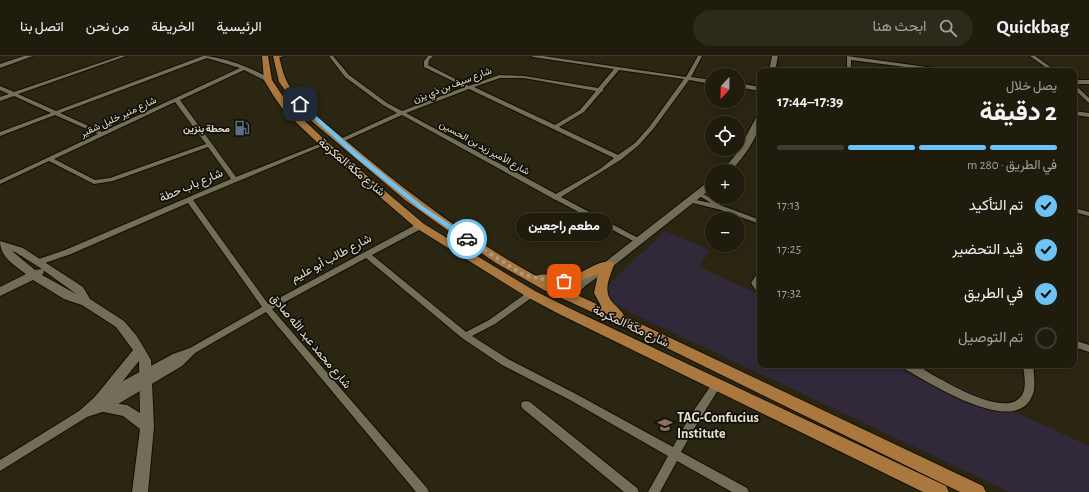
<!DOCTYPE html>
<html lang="ar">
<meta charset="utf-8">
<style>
:root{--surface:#201c0d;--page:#2d291b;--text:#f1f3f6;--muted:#a2a19d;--line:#3d3a2e;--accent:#6fc2f4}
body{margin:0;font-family:"Alegreya Sans",Vazirmatn,sans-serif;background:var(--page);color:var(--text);direction:rtl;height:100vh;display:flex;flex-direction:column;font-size:15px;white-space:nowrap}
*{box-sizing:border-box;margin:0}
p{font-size:13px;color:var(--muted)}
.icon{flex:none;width:22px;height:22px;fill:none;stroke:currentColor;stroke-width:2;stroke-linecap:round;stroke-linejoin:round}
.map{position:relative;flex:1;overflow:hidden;direction:ltr}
.panel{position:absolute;left:757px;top:12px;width:320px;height:300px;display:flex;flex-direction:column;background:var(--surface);border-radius:8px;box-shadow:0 2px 10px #0003,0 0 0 1px var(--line);direction:rtl}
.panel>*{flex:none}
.needle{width:26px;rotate:202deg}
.controls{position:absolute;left:705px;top:12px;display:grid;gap:8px}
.controls a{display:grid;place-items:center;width:40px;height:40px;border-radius:50%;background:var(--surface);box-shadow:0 2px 10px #0003,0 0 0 1px var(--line);font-size:20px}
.pin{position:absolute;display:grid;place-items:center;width:34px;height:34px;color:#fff;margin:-17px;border-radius:8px;box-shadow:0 2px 6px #0006}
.courier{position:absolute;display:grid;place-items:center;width:40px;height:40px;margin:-20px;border:3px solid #6fc2f4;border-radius:50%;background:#fff;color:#222;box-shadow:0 1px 5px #0007}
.bubble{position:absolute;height:28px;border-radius:14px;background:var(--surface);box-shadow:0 2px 10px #0003,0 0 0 1px var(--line);font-size:13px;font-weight:700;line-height:28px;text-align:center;direction:rtl}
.head em{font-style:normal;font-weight:700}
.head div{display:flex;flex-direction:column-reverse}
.head{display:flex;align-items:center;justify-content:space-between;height:68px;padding:0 20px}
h1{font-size:26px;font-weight:700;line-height:30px}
.bar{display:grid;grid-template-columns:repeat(4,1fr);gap:6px 4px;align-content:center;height:48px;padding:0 20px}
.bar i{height:5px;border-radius:3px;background:var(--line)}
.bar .active{background:var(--accent)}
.bar p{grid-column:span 4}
ol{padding:0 20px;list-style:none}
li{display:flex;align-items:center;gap:12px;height:44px}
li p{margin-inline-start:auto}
li .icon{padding:4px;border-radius:50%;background:var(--accent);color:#111;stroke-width:4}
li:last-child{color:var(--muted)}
li i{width:22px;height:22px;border:2px solid var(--line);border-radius:50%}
header{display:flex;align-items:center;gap:24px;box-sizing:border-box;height:56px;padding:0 20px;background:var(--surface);border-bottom:1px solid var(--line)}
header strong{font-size:19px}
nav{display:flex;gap:22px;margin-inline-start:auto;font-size:14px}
.search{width:280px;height:36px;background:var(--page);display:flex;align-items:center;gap:10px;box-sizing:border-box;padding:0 14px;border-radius:22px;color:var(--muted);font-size:15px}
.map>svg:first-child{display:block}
.commercial{fill:#312939}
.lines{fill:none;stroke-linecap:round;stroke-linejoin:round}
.street-casing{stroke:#130f00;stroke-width:2}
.secondary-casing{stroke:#130f00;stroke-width:2}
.primary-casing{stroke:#130f00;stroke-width:2}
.street{fill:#726e57;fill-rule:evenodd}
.secondary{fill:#726e57;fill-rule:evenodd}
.primary{fill:#aa783f;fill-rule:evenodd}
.route{fill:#6fc2f4}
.done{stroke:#a29f90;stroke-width:4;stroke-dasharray:0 7.2}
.labels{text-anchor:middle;stroke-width:3.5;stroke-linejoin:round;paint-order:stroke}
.far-street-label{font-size:10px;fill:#e3e0d4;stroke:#110f06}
.far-poi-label{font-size:10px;font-weight:bold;fill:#e3e0d4;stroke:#110f06;text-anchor:end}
.street-label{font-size:12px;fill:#e3e0d4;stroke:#110f06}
.near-poi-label{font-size:14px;font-weight:bold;fill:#e3e0d4;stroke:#110f06;text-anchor:start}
</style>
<header>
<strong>Quickbag</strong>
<div class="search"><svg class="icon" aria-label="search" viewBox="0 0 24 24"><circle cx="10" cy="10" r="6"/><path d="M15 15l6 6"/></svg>ابحث هنا</div>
<nav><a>الرئيسية</a><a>الخريطة</a><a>من نحن</a><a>اتصل بنا</a></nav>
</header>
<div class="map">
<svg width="1089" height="436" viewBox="0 0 1089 436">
<rect width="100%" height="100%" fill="#2a2611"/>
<path class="commercial" d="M665,175L709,194L700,211L760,239V309H914L1089,390V436H1010L612,248L604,233Z"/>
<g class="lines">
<g class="street-casing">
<path id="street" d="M120,0H126L18,38L56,55L203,0C220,0 257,13 271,24L266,25L244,14L180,44L236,121L322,87H326L327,88L193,144L268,248L417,168H423L424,170L423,172L372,199L466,276L489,264L528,236H534L535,238L534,240L495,268L472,280L508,303L576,338L673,391L690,360L714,325L717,324L720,325L722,328L720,331L698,366L681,396L747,432L749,436H732L677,405L660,436H648L668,400L570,344L502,309L462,282L366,202L272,253L427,432L429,436H416L266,256L195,297L182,310L108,354L87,361L0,415V404L79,355L97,339L173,298L190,292L262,251L188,147L71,198L39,209L35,206L36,204L65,194L231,123L208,91L113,125L94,128L49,105L0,128V124L98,78L55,59L0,80V76L51,57L14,40L0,45V41L9,38L0,34V30L14,36ZM207,2L240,12L102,76L60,57ZM175,46L206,88L110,122L95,124L54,103Z
M274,0H285L276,2L274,1Z
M329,0H333L349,19L387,47L402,55L465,31L424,11V5L428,0H433L429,4L428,9L469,30L499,19L524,20L598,32L614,13L533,1L531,0H543L686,21L698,0H702L691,21L712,24V28L689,24L654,72L639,89L623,102L622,103L561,141L640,183L641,185L637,187L556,144L553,143L552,142L402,59L342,86H338V84L397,57L383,49L345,21ZM619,14L684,23L650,70L635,87L618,99L559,71L584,56L601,36L603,35V33ZM500,22H524L596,35L580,54L555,69L474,31ZM469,33L614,102L600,113L556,138L406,57Z
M847,0L948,14L950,15H937L851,4V15H847Z
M1030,0H1035L1056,15H1051Z
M1074,24H1089V28H1074Z
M738,27L760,31V35L738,31Z
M1074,28L1089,42V47L1074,33Z
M1074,55L1089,57V61L1074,59Z
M700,136L719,147L720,149L760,164V168L721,154L689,146L688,145L689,144L691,143L711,147L698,139L697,138Z
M1074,152L1089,156V160L1074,156Z
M760,217V237L757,236L751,227L757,218Z
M1074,284L1089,289V296L1074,291Z
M901,309C905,309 910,308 914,309C920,310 927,316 933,319C950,328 1007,363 1022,339C1027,331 1024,318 1023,309H1033C1034,317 1035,326 1034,334C1022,388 927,325 903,312Z
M526,345L530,346L637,432L639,436H624L522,352L521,349L522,346Z"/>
</g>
<g class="secondary-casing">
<path id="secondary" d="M24,0H33L0,12V8Z
M772,0H778L775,15H769Z
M757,60H760C760,81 744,100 731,115H722L737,97Z
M712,124V132L612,211L585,230L572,244H564L562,241L577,224L604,207L709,125Z
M0,185L23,192L83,231L90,243L124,265L136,279L144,292L151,304L154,371L148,436H132L140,373L123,360L99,355L97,351L99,347L96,346L94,342L133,294L116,271L82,249L64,243L33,224L0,240V231L26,218C14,209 0,201 0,185ZM12,195L15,196L42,213L35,214ZM43,214L75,237L76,238L42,219L44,216ZM139,305L140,357L127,349L106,346Z"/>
</g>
<g class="primary-casing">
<path id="primary" d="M262,0H268L272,24L290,51L327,86L424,168L535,235L569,252L946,430L949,436H923L559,258L527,241L416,172L321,90L284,55L273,39L264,24Z
M273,0H279C282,12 284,23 292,34C307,55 330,71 350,88C408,137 469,183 536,220C545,216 562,222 574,219C585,216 600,203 612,206L614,209C609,223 602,236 614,248C618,252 622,255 624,260L983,430L986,436H960L618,268L544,234L496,207L450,176L405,144L308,62L293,45L279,26ZM598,218L594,237L601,250L553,228L575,227Z"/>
</g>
<use href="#street" class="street"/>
<use href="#secondary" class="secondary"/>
<use href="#primary" class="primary"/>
</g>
<path class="route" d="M299,47H302L359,98L424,151L469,181V184H465L420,153L355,101L299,49Z"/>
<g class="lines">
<path class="done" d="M467,183L524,219L547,224L564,225"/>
</g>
<defs>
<g id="fuel-bare" transform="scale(1.2)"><path d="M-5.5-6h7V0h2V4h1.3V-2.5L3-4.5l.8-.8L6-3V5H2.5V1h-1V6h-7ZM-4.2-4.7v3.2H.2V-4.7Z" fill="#5c6f8a" stroke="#110f06" stroke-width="2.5" paint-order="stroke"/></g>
<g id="university-bare" transform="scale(1.2)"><path d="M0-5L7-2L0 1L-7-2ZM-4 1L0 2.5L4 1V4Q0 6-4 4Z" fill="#8d6e63" stroke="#110f06" stroke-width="2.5" paint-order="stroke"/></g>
</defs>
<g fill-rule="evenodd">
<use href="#fuel-bare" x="242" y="72"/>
<use href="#university-bare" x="665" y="369"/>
</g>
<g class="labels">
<g class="far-street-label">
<text transform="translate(452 28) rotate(-21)" y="4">شارع سيف بن ذي يزن</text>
<text transform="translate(118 60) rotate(-25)" y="4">شارع منير خليل شقير</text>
<text transform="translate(485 91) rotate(29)" y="4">شارع الأمير زيد بن الحسين</text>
</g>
<g class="far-poi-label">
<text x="230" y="76">محطة بنزين</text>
</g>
<g class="street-label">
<text transform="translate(352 111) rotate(40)" y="4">شارع مكة المكرمة</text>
<text transform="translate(191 129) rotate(-23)" y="4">شارع باب حطة</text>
<text transform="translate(331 202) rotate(-28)" y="4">شارع طالب أبو عليم</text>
<text transform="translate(631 270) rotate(25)" y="4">شارع مكة المكرمة</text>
<text transform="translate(311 285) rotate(50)" y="4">شارع محمد عبد الله صادق</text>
</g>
<g class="near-poi-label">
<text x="677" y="366">TAG-Confucius<tspan x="677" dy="16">Institute</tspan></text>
</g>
</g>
</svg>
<div class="controls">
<a><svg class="needle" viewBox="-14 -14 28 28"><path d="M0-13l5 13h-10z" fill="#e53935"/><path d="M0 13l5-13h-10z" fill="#a2a19d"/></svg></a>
<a><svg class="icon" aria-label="locate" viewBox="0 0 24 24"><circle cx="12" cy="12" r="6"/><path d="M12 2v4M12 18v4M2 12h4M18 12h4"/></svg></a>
<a>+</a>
<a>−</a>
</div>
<div class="pin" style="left:564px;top:225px;background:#ea580c"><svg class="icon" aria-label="bag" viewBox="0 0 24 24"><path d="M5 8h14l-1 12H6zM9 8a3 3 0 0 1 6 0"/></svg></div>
<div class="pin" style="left:300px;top:48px;background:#1f2937"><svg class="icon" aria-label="home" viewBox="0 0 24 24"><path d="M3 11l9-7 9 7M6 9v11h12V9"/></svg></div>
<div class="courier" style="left:467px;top:183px"><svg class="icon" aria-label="car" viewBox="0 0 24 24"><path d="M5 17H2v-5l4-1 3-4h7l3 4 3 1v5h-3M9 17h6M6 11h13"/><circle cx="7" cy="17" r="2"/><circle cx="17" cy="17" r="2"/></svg></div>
<div class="bubble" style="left:516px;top:157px;width:96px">مطعم راجعين</div>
<section class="panel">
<div class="head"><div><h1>2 دقيقة</h1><p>يصل خلال</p></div><em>17:39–17:44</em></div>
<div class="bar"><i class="active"></i><i class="active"></i><i class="active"></i><i></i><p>في الطريق · 280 m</p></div>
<ol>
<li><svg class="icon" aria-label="check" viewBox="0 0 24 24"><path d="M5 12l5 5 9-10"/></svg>تم التأكيد<p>17:13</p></li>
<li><svg class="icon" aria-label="check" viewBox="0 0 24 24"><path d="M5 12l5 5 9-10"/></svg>قيد التحضير<p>17:25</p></li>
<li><svg class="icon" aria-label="check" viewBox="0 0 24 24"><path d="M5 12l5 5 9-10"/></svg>في الطريق<p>17:32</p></li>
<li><i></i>تم التوصيل</li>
</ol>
</section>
</div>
